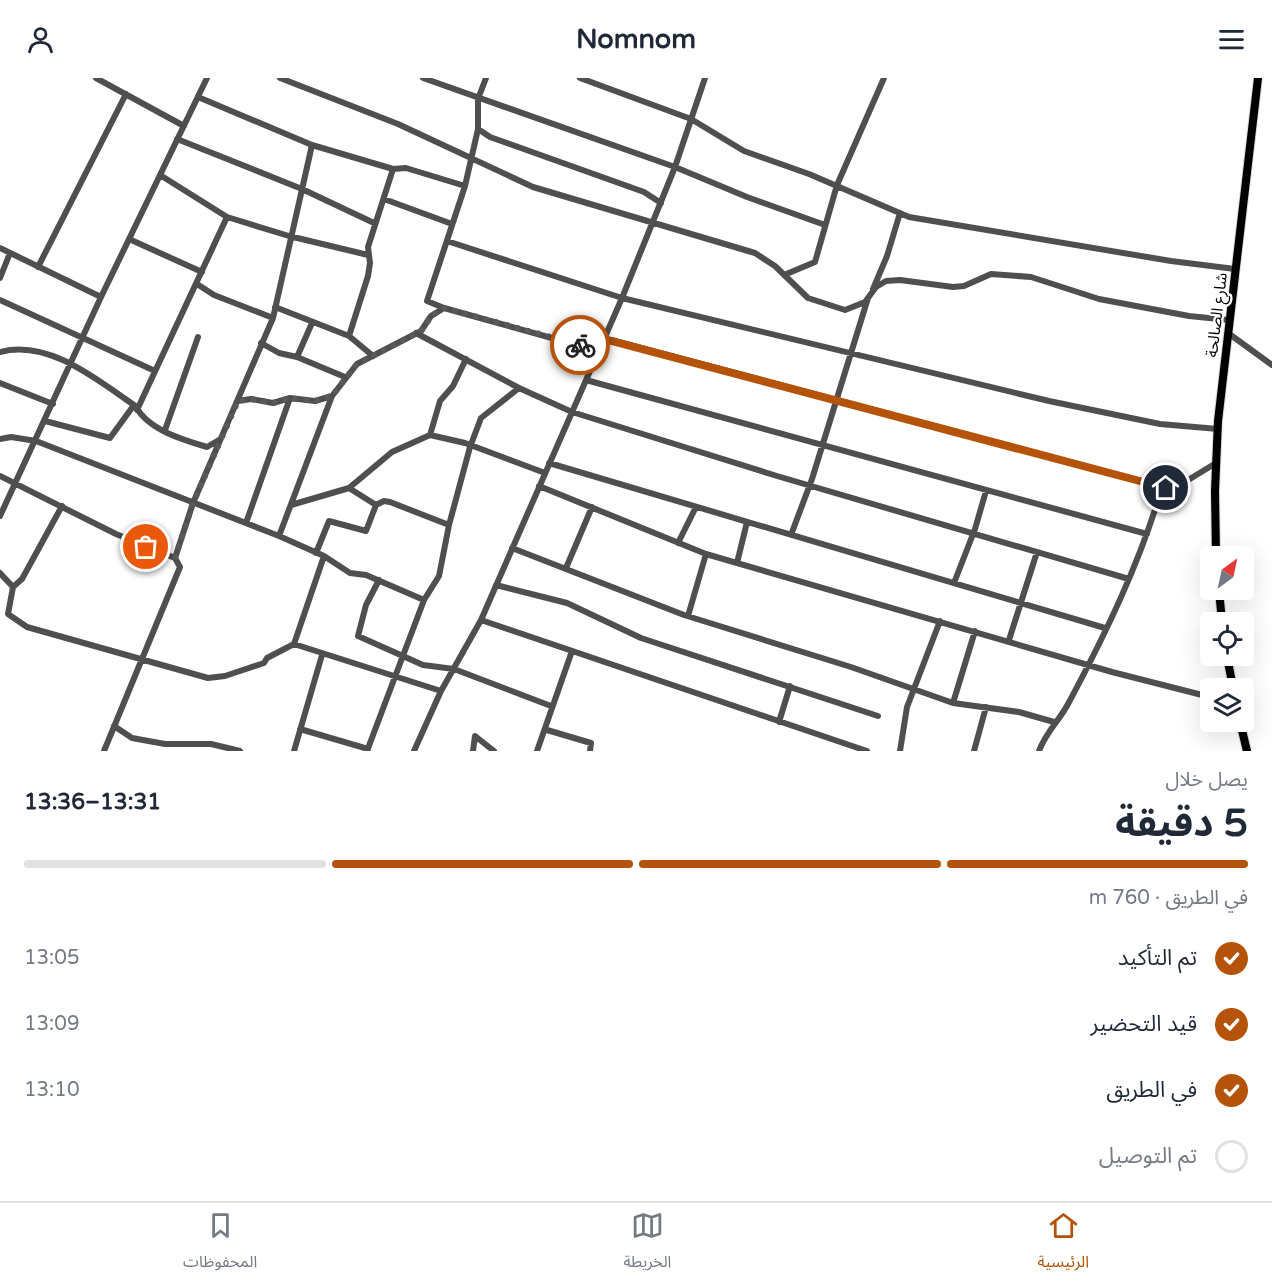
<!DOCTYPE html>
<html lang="ar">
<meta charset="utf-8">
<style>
:root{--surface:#fff;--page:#f6f6f7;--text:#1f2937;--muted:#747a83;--line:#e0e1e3;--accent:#b45309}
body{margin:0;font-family:"Varela Round","Noto Sans Arabic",sans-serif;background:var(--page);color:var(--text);direction:rtl;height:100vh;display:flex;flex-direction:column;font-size:22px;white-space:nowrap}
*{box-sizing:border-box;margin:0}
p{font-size:20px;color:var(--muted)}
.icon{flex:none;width:33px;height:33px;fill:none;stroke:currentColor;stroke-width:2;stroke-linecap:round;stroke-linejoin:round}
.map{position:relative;height:673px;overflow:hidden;direction:ltr}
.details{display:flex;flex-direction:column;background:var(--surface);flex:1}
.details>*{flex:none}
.needle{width:39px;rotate:33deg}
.buttons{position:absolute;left:1200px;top:468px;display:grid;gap:12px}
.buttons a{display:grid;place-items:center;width:54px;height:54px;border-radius:6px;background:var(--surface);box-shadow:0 6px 24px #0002;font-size:30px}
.pin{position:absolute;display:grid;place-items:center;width:51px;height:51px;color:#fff;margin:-26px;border:3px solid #fff;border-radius:50%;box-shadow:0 2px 6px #0007}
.courier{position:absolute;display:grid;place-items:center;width:60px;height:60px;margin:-30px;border:4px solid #b45309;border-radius:50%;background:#fff;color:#222;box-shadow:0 2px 8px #0007}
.headline em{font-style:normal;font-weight:700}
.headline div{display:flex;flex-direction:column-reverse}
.headline{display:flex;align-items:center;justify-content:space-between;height:102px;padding:0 24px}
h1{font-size:39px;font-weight:700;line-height:45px}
.bar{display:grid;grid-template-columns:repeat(4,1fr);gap:9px 6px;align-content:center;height:72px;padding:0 24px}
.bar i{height:8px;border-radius:4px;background:var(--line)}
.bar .selected{background:var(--accent)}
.bar p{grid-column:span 4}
ol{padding:0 24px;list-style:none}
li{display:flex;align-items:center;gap:18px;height:66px}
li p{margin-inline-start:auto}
li .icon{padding:6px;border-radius:50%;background:var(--accent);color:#fff;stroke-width:4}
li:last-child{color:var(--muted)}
li i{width:33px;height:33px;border:3px solid var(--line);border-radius:50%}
header{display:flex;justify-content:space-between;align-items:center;height:78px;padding:0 24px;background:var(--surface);font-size:27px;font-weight:700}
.menu{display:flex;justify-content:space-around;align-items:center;height:84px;border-top:2px solid var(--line);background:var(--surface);font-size:16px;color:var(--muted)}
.menu a{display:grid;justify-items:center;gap:3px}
.menu .selected{color:var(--accent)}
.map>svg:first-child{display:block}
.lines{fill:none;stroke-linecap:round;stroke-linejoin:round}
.major-casing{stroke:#dbdbdb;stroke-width:10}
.minor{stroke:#4f4f4f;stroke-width:6}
.major{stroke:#000;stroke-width:8}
.done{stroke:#595959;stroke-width:6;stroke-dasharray:0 10.8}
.route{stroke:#b45309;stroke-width:8}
.labels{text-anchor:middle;stroke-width:4.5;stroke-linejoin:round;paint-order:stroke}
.street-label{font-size:16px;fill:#000;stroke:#fff}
</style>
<header><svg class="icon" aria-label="menu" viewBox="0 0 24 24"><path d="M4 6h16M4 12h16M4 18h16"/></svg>Nomnom<svg class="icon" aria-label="person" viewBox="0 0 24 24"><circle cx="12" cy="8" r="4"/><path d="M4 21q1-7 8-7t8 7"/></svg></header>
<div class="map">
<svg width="1272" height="673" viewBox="0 0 1272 673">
<rect width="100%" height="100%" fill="#fff"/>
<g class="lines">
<g class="major-casing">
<path id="major" d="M1216,478L1215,413L1218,343L1258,0
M1219,512L1222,544
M1227,578L1233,610
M1240,644L1247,673"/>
</g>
<path class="minor" d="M96,0L184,48
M280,0L398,46L533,109L755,175L775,188L808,220L845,232L865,224L876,209L886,203L900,202L953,209L964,208L991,196L1031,199L1099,221L1189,238L1229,242
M423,0L675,89L747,119L825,147
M486,0L478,21V51L490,59L644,114L661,125
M580,0L691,41L744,73L809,96L909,139L1171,183L1235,191
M198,19L312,67L393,91L406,90L465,108L427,223L444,230
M177,61L302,111L374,145
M160,97L227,139L289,158L368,177
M465,108L478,51
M384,121L452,146
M129,161L202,194
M447,163L622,220L1049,323L1160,346L1218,351
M0,170L101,219
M38,189L126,16
M784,197L815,184L837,107L884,0
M0,200L10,175
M197,206L214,217L273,240
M873,211L887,178L900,135
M0,222L155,293
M275,229L349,258L373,278
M416,255L519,310L572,334L777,398L1129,501
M1228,255L1272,287
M349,258L368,198L370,185L368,169L393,91
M604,260L1162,409L1180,407L1216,385
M261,265L279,275L297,279L345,299
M0,274C48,261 96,301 134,327L110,360L45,343
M297,279L312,245
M586,302L1147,456
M0,305L53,326
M238,323L251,321L273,325L290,320L315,323L332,318L357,286L421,253L431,238L444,230L577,267H601
M136,329C149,352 183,362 207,369L219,362
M137,332L227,139
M165,352L198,259
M430,357L440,323L453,308L466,281
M0,361L11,359L36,363L279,458L324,478L350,495L366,497L424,522
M549,385L1105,550
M0,398L116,456L175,480L180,489L104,673
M539,408L706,476L1112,594L1210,619
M291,427L349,410L392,374L430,357L465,365L545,395
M376,427L384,423L390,424L449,447
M62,428L22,501L13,509L8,536L27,549L208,600L225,598L264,585L267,580L294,566L324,478
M0,438L101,219L207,0
M246,445L290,320
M791,457L812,401L868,220
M279,458L332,318
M678,465L696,429
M512,470L684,537L851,589L953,625L1019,634L1054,644
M316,475L329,443L366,453L376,427L349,410
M175,480L193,425L273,240L312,67
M737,485L747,444
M566,490L592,429
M0,495L13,509
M379,502L366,527L358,558L423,587L454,591L551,628
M954,505L975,451L986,413
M496,507L567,525L641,560L878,638
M688,538L706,476
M481,542L867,673
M1009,562L1037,474
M294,566L441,613
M953,625L975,553
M779,644L790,608
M114,648L132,660L165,666H211L240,673
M300,651L368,671
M547,652L591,665L590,673
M294,673L322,577
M367,673L424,522L439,498L449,447L470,369L481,340L519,310
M414,673L441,613L481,542L622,220L675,89L705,0
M473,673L475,658L494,673
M537,673L572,573
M900,673L907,629L940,543
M974,673L986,629
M1039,673C1046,654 1059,643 1068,626C1105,557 1140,485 1162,409"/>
<use href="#major" class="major"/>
</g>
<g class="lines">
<path class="done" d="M146,469L175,480L193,425L238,323L251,321L273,325L290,320L315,323L332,318L357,286L421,253L431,238L444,230L580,267"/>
<path class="route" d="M580,267H601L604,261L1166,410"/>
</g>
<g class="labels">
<g class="street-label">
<text transform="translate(1216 237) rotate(-83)" y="6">شارع الصالحة</text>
</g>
</g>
</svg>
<div class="buttons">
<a><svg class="needle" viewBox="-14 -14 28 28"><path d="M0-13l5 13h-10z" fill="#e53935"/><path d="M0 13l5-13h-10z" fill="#747a83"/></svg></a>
<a><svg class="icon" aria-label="locate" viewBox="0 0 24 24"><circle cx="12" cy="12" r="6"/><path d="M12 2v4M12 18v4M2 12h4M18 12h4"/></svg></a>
<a><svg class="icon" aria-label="layers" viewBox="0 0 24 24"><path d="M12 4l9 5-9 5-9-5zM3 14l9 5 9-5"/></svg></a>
</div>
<div class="pin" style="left:146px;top:469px;background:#ea580c"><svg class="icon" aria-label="bag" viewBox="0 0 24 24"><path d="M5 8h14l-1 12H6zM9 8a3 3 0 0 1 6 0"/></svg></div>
<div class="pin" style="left:1166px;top:410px;background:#1f2937"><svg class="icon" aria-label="home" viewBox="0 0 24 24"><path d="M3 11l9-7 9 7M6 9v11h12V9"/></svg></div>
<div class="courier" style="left:580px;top:267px"><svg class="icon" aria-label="bike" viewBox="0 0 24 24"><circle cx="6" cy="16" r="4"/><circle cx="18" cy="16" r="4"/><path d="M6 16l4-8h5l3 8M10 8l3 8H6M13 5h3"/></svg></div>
</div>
<section class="details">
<div class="headline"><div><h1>5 دقيقة</h1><p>يصل خلال</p></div><em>13:31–13:36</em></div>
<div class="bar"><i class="selected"></i><i class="selected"></i><i class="selected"></i><i></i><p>في الطريق · 760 m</p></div>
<ol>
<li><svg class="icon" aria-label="check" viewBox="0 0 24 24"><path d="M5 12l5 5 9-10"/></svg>تم التأكيد<p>13:05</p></li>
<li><svg class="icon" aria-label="check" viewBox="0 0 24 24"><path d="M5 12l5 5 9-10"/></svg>قيد التحضير<p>13:09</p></li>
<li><svg class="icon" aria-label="check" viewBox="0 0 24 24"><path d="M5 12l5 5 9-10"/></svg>في الطريق<p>13:10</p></li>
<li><i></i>تم التوصيل</li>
</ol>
</section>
<nav class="menu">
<a class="selected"><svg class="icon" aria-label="home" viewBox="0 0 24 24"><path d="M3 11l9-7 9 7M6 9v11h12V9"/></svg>الرئيسية</a>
<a><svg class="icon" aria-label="map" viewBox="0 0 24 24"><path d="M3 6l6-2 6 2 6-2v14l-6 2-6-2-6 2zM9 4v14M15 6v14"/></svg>الخريطة</a>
<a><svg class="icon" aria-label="saved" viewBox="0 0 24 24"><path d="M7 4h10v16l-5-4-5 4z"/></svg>المحفوظات</a>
</nav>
